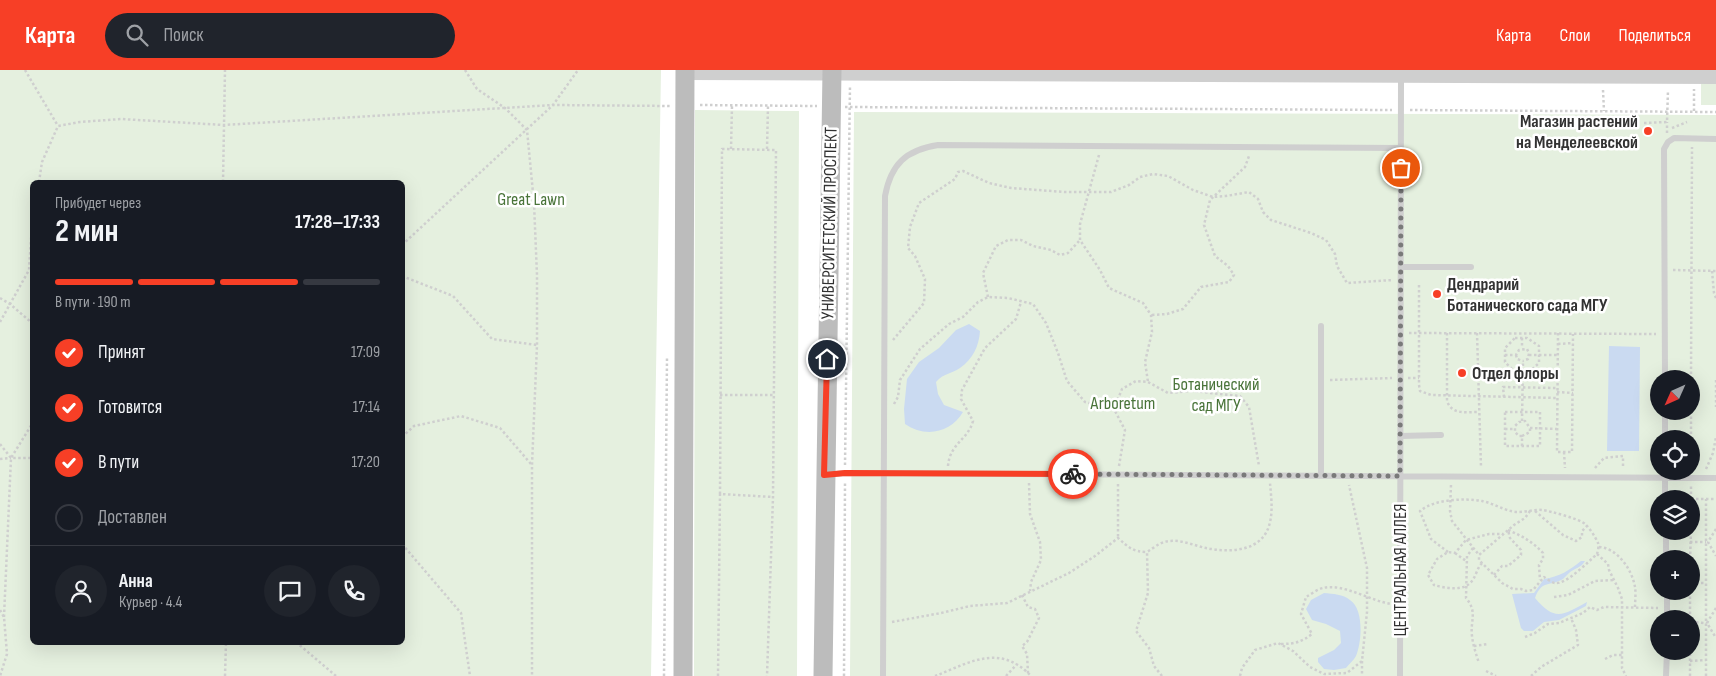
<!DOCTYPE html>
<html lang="ru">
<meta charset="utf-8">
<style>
:root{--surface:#171b24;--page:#20242c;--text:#f1f3f6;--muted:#9ea1a6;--line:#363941;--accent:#f73f26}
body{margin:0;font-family:"Sofia Sans Condensed",sans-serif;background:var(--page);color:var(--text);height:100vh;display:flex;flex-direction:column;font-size:19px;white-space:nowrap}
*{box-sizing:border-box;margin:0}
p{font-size:16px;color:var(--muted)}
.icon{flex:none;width:28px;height:28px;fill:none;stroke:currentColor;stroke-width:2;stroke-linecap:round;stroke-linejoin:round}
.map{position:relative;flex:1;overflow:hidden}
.panel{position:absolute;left:30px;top:110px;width:375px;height:465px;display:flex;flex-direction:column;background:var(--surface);border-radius:8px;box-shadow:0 5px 20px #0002}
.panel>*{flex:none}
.needle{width:32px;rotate:225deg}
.controls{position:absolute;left:1650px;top:300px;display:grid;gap:10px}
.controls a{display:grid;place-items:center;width:50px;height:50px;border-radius:50%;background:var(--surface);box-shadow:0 5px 20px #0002;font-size:25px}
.pin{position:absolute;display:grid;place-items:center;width:42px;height:42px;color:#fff;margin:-21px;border:2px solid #fff;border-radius:50%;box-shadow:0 1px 5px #0007}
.courier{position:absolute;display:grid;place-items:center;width:50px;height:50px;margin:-25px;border:4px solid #f73f26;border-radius:50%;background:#fff;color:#222;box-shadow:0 1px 6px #0007}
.head em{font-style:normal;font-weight:700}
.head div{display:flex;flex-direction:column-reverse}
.head{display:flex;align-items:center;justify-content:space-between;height:85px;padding:0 25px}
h1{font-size:32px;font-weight:700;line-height:38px}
.bar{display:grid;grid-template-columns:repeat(4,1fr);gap:8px 5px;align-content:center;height:60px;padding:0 25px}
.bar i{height:6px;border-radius:4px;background:var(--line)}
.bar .current{background:var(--accent)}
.bar p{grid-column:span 4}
.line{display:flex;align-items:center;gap:12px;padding:0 25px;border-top:1px solid var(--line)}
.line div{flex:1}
.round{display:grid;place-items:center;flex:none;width:52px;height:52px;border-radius:26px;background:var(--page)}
ol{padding:0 25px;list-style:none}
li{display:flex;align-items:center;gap:15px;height:55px}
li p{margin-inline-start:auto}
li .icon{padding:5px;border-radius:50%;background:var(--accent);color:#fff;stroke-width:4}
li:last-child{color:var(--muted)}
li i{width:28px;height:28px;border:2px solid var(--line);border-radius:50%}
header{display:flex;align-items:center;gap:30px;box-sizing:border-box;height:70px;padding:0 25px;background:var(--accent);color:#fff}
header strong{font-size:24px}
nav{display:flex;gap:28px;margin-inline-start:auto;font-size:18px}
.search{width:350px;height:45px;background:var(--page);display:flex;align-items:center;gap:12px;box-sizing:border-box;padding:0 18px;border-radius:28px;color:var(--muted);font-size:19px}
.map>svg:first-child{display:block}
.green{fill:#e5f0df;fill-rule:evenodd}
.water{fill:#cadaf1}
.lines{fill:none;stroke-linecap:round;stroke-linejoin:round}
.path{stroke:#cfcfcf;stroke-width:2.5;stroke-dasharray:2.5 2.5;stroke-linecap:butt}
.service{stroke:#cfcfcf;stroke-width:6}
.tertiary{stroke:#cfcfcf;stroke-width:16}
.secondary{stroke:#bcbcbc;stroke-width:19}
.done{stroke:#7a7a7a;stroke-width:5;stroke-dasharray:0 9}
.route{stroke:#f73f26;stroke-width:6}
.poi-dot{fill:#f73f26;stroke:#fff;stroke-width:2}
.labels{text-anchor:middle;stroke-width:5;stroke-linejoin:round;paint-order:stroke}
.poi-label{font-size:18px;font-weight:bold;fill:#323232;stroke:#fff;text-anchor:start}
.park-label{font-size:18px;fill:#497439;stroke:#fff}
.street-label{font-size:18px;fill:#323232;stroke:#fff}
</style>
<header>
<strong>Карта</strong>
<div class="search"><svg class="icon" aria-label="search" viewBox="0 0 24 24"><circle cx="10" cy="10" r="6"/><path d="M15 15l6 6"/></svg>Поиск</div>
<nav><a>Карта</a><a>Слои</a><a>Поделиться</a></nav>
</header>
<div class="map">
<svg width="1716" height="606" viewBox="0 0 1716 606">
<rect width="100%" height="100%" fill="#fff"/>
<path class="green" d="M0,0H661L651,606H0ZM32,112H402V572H32Z
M1701,11H1716V35H1701Z
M695,40L799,41L797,606H694Z
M854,42L1716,45V606H850ZM1659,309H1691V341H1659ZM1659,369H1691V401H1659ZM1659,429H1691V461H1659ZM1659,489H1691V521H1659ZM1659,549H1691V581H1659Z"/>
<path class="water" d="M969,254L980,261C979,276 973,289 960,298C951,304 944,303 936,312L938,324L944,335L963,342C951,363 925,368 905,354L904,339L907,309L919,292L939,278L956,260Z
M1609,276L1640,277L1639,381H1607Z
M1581,491H1585C1581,498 1575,498 1569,503C1567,505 1565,507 1563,509C1550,517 1542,509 1535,528C1555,552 1563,545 1587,532L1586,536L1559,550L1544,552L1533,561H1524L1521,558L1512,524L1534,523L1544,509C1559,507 1570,500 1581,491Z
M1324,523C1333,524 1343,524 1350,530C1364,539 1362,572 1356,586C1354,590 1349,594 1346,598L1334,600L1324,599L1318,592V588L1334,580L1341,573L1340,561L1326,554L1312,550L1306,539L1311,530Z"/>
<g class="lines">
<path class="path" d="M25,0L58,56
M465,0L477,19L505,38L527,60L534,133L537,205V275L532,395V606
M1603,20L1604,41
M700,35L817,36
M845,37L1392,40
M1410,40L1716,42
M1694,41V19
M1644,53L1667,52L1668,20
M1672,58L1687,52
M1667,63V52
M731,79L732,36
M767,79L768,36
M1099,85L1080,154V170L1100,200L1109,218L1143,233L1151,245L1152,262L1145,292L1148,312
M39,112L42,92L58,56L80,52L121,49L224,55L553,35L670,36
M223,112L225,0
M402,175L553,35L578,0
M1673,200L1716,201
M1712,201L1714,223L1716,228
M402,206L453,226L492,269L537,275
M1419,215V315L1420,321L1431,325L1557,328
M988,227L983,203L996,176L1008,170H1021L1033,176L1051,180L1060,185L1068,183L1080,170
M0,228L10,234L32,253
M1152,245L1167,244L1183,239L1201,217L1229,212L1234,205L1228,196L1215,186L1204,155L1210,130L1245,97L1249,86
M0,252L29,200L32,155
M1409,263L1656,264
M1447,263V331C1452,345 1466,342 1479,342
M1477,263L1481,397
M1558,263L1557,382H1572L1573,264
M1515,268H1527L1539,276V293L1529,302H1515L1505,292V278Z
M1522,268V278
M893,270L924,233L925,209L915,186L908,178L910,157L919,133L955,109L958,102L963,101L989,113L1011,118L1064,122H1111L1129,115L1140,107L1153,104L1168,106L1193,120L1213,127L1226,126L1249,122L1258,129L1263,142L1271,150L1311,163L1326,170L1335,184L1337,196L1347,213L1393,210
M1558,274L1573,273
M1505,285H1516L1519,280L1527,279L1529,283L1528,289L1523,291
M1516,285L1517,289L1523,291
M1529,285H1557
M1408,308H1419
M1691,309L1692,77
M1330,310L1392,308
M1716,310V337
M1557,322L1573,323
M720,325H773
M1504,327L1503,317L1557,318
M894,334L898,327L900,310L920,279L949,254L963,247L978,232L988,227L1008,228L1033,234L1046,253L1058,283L1067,311L1085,332L1114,339
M1505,342H1540V376H1505Z
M1522,351L1523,291
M1530,358L1557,359
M1505,359H1515
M1522,366L1530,362V358
M402,367L414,356L461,346L500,358L531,394
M1691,369V341
M0,374L11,388H32
M1522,376V366H1519L1515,362V356L1519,352L1525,351L1530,358
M1564,382L1565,398
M0,389L11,388
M845,395L850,15
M948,396C950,373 968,370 973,351L961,329L962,320L985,278L1016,249L1021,232
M1119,396L1125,360L1114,339L1122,319L1136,311L1148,312L1168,323L1192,321L1240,326L1249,337L1259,396
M1595,398L1604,388L1623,386V398
M1706,399L1713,383L1716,367
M1029,413L1030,444L1040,472L1041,490L1031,512L1030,521
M1118,414V468
M1451,415L1450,441L1452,451L1479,485
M720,424L722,79L776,80L773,427L767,606
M1691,429V415
M1691,429H1716
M1535,441L1563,465L1576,471L1582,467V461L1587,456
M1716,459L1708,472L1716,486
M1508,460C1522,466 1533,472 1543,483V489L1539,495L1540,510
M1690,472H1706
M402,474L461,543L470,606
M1599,477C1617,478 1632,499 1635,517C1636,523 1635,531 1635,538
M1473,478L1467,486L1466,528C1478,542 1470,551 1472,566C1473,575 1476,584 1479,593
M1448,482L1431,469L1420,441C1434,429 1465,428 1482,431C1492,433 1502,439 1511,441C1522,444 1532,439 1542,440C1550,441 1580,449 1585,454C1589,457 1596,468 1598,473C1599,476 1598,481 1597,484C1589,491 1566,515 1555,513C1552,513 1547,509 1544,507L1533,520L1526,521L1521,519H1513L1502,513L1479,490V485L1514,455L1525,448L1530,441
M1455,483L1466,491
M1597,484L1608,494L1609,500L1618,518L1622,529V598L1626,606
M1690,489L1691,461
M1482,493C1477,498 1476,506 1472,511C1464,522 1445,518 1434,515L1428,505L1437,489L1448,482L1455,483L1466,470L1489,464H1503
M1494,505L1502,496H1508L1521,485V480L1510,468L1508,460
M1691,513H1706
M1022,525L1028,537L1035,539L1039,548L1027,572L1022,576L1027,584L1028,603
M1554,527L1568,525L1595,511L1613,510
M1716,538L1707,553L1716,568
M0,540L4,547L7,584L0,606
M4,547L11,388L32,354
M1690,549V521
M892,552L941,543L970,536L1007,533L1069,503L1095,486L1118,468C1128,477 1133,482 1147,482
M1691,552L1705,553
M1525,567L1535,563L1548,554L1559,553L1583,543L1590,537L1597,540L1604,537L1658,538
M296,572L336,606
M1281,574C1294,574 1302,572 1312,564L1301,544L1306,527C1311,524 1318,519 1323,518C1343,513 1371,531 1391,534
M1474,576L1488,574
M1605,589L1613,585H1622
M1362,591V606
M1690,591L1706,590
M1486,601L1496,606
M225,606L226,572
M664,606L667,288
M718,606L720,424L773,427
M844,606L845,413
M935,606C960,597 989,578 1016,594C1022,597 1027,602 1031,606
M1006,606L1017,594
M1162,606L1154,596L1149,578L1136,561L1148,523L1147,482C1152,479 1158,474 1164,472C1178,468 1192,475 1206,478C1230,483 1264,482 1270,452C1273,440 1271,425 1270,413
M1240,606L1242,598L1255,580L1278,573L1293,581L1310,597L1324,604L1347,603L1362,591L1367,542V498L1349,415
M1531,606L1541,597L1578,575L1576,560L1571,548
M1690,606V581
M1706,606V429"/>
<path class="service" d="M1401,197H1471
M1665,309L1664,79L1668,72L1674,68L1716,69
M1665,341V369
M1400,366L1441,365
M1665,401V429
M827,405L845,403L1716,408
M1321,406V256
M1666,461V489
M1667,521V549
M883,606L885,126C891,94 906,80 938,75L1401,78
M1400,606L1401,5
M1666,606L1667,581"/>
<path class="tertiary" d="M685,2L1716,6"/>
<path class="secondary" d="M683,606L685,0
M823,606L832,0"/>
</g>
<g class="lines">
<path class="done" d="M1073,404L1400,406L1401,98"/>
<path class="route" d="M827,289L824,405L845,403L1073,404"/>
</g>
<g class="poi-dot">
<circle cx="1648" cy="61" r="5"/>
<circle cx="1437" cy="224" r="5"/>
<circle cx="1462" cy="303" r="5"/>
</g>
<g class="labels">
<g class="poi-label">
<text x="1638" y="57" text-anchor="end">Магазин растений<tspan x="1638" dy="21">на Менделеевской</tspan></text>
<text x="1447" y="220">Дендрарий<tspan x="1447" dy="21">Ботанического сада МГУ</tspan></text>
<text x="1472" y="309">Отдел флоры</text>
</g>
<g class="park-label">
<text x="531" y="135">Great Lawn</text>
<text x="1216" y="320">Ботанический<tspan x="1216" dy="21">сад МГУ</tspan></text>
<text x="1123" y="339">Arboretum</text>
</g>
<g class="street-label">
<text transform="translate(829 153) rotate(-89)" y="6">УНИВЕРСИТЕТСКИЙ ПРОСПЕКТ</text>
<text transform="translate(1400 500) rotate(-90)" y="6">ЦЕНТРАЛЬНАЯ АЛЛЕЯ</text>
</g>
</g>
</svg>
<div class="controls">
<a><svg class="needle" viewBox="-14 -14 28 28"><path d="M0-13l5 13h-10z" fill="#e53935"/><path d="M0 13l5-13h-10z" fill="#9ea1a6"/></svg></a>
<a><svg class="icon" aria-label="locate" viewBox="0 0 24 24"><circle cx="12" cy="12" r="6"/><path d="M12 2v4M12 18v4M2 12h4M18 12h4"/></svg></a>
<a><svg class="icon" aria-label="layers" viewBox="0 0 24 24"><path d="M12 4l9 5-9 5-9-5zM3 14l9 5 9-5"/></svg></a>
<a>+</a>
<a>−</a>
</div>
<div class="pin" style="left:1401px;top:98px;background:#ea580c"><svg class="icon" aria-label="bag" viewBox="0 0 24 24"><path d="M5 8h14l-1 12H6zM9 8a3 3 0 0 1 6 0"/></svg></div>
<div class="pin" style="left:827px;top:289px;background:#1f2937"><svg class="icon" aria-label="home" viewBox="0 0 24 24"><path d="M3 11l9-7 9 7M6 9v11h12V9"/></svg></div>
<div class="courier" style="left:1073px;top:404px"><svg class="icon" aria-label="bike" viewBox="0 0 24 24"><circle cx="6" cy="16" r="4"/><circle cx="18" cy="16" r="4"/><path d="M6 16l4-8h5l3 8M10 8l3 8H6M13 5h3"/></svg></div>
<section class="panel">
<div class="head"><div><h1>2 мин</h1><p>Прибудет через</p></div><em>17:28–17:33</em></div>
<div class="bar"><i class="current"></i><i class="current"></i><i class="current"></i><i></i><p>В пути · 190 m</p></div>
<ol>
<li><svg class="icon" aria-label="check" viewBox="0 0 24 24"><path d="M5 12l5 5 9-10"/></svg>Принят<p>17:09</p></li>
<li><svg class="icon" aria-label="check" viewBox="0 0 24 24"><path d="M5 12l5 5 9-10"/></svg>Готовится<p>17:14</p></li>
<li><svg class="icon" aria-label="check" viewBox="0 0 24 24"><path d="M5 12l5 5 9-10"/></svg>В пути<p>17:20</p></li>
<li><i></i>Доставлен</li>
</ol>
<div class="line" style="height:90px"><a class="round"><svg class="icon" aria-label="person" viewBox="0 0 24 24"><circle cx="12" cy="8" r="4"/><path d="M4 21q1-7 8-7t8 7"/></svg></a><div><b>Анна</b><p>Курьер · 4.4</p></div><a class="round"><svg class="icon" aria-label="chat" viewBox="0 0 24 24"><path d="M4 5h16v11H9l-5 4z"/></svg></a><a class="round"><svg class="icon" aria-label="phone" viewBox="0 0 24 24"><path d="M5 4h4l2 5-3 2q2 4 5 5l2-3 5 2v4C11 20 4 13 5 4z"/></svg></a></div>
</section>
</div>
